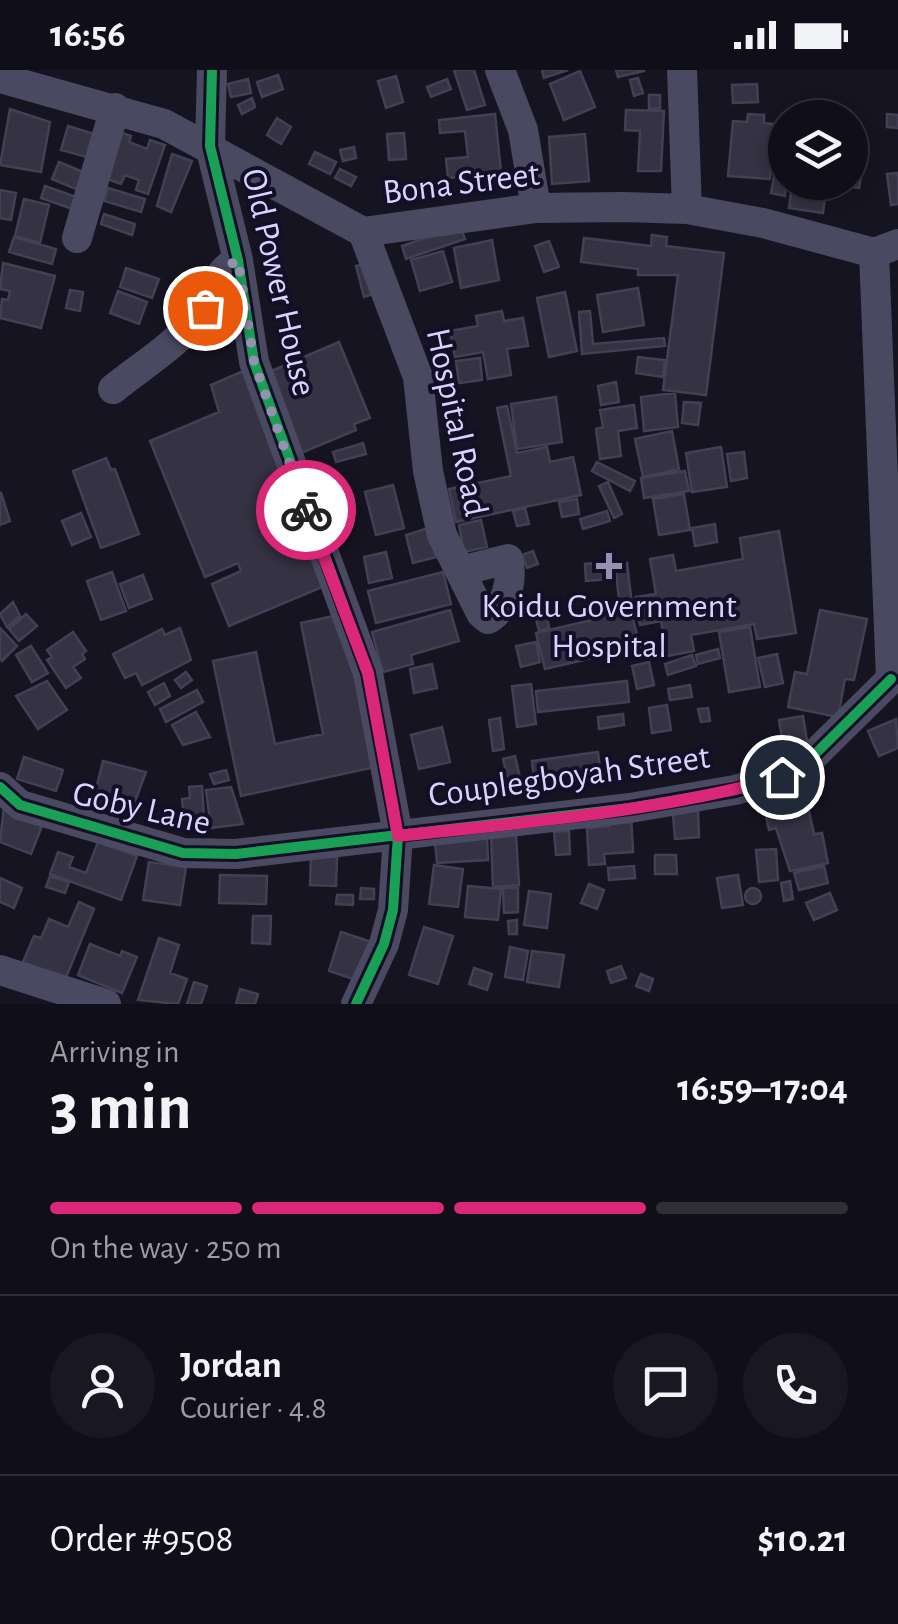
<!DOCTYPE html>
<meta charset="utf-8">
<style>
:root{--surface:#100f19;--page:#191822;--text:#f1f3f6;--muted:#9c9ca2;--line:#302f38;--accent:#db2777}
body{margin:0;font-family:"Alegreya Sans",sans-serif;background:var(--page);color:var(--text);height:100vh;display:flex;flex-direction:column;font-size:38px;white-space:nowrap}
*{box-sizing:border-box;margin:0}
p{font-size:32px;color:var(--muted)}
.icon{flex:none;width:55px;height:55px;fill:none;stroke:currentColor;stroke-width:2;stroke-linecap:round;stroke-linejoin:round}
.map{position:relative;height:934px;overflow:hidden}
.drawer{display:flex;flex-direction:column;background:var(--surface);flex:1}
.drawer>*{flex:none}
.tools{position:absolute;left:768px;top:30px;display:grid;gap:20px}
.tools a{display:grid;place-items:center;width:100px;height:100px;border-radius:50%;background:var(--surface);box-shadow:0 5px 15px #0003,0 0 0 2px var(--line);font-size:50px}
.pin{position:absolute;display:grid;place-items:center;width:85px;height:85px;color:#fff;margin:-42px;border:5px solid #fff;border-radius:50%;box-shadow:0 2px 10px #0007}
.courier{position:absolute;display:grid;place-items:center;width:100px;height:100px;margin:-50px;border:8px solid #db2777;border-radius:50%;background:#fff;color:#222;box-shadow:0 2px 12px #0007}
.headline em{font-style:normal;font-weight:600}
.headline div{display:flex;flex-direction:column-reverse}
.headline{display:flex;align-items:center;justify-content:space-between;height:170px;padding:0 50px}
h1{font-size:65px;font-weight:600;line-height:75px}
.bar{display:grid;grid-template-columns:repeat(4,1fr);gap:15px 10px;align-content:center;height:120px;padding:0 50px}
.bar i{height:12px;border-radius:8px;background:var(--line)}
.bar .selected{background:var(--accent)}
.bar p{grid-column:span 4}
.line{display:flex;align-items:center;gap:25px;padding:0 50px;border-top:2px solid var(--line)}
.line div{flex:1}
.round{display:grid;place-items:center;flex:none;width:105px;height:105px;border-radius:52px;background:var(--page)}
.status{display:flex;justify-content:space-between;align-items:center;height:70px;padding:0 50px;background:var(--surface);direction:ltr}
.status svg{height:28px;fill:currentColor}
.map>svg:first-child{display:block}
.building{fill:#343243;stroke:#433f54;stroke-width:2.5}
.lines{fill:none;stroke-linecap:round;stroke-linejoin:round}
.minor{stroke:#4a4962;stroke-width:30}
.cycleway-casing{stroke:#130f26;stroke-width:16}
.cycleway{stroke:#1a9f57;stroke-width:10}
.done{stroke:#9591b1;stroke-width:10;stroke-dasharray:0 18}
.route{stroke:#db2777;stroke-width:12}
.poi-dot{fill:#9591b1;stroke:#130f26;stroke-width:4}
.labels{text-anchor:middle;stroke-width:8;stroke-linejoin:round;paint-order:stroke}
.street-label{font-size:35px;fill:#d9d4ff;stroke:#130f26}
.poi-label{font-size:35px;fill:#d9d4ff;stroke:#130f26}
</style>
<div class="status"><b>16:56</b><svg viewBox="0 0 49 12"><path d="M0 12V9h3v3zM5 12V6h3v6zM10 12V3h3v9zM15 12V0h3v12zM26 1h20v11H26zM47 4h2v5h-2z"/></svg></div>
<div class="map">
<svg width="898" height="934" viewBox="0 0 898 934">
<rect width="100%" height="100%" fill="#161421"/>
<path class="building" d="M454,0H474L485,35L467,40Z
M542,0H568L544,8Z
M616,0H644V1L618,7Z
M580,1L595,37L564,50L550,14Z
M278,5L283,19L262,27L257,12Z
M396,6L403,32L386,38L378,11Z
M638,8L643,23L634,26L630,10Z
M248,9L251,23L231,27L228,14Z
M447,9L451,19L431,27L427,17Z
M757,14L758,32L733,33L732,15Z
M649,25H660V38L649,39Z
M252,28L255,37L242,44L238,35Z
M10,39L50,52L41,102L0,95Z
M626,40L664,41L661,101H638L640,61L625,60Z
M495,44L501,102L448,108L446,89L468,87L465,61L440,63L439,50Z
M748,44L764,45V53L774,54L770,109L728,106L733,51L747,52Z
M887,44L898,45V58L887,57Z
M277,48L291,57L281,74L267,65Z
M68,56L101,66L94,89L61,80Z
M117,61L131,66L129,72L147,79L150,70L165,75L148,124L136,120L139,110L125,105L121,114L101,107Z
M404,63L406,89L389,90L387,64Z
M585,64L589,111L552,114L549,67Z
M780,76L785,77V126L771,123Z
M354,77L356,88L343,91L340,80Z
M315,82L336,92L330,104L309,94Z
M172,84L192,91L171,142L157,136Z
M850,84L864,86L859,118L819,112H850Z
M59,92L93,106L86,123L52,109Z
M340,99L356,107L351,116L335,108Z
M898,103V134L891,135L887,104Z
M792,115L826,119L823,143L789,138Z
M45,116L79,128L75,140L41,128Z
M108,118L145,129L141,142L104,131Z
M0,120L16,123L11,150L0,148Z
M24,129L49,135L40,173L15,166Z
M104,144L135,154L132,165L101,154Z
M460,156L465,169L406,189L402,176Z
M652,165L667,167L666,176L724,183L706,325L663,320L678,205H638V199L581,192L584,168L651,176Z
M14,167L56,179L52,194L9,182Z
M492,170L499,210L461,218L454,178Z
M549,171L559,197L544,202L535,176Z
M443,181L452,212L420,221L411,190Z
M372,192L380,222L364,227L356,196Z
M3,193L55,206L41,258L0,248L2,229L8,230L10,221L0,219Z
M126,198L159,209L152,228L120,217Z
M189,203L200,206L194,228L184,226Z
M638,218L644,255L603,262L597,225Z
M70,220L83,222L80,241L66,238Z
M118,221L147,232L139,254L110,243Z
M565,222L577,281L549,287L537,228Z
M502,241L504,251L523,248L528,276L507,279L511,305L488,309L483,282L455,287L450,261L478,256L476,246Z
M590,241L593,274L664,268L665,276L582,284L579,242Z
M339,272L370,348L354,354L356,360L296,385L262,305Z
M638,287L665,290L663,307L636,303Z
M480,288L482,310L459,313L456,291Z
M248,299L327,515L229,556L212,514L241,501L238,493L205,507L150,371L219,342L211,315Z
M616,312L619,332L601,335L598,316Z
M675,323L678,357L644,361L641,327Z
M556,327L562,372L517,379L511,334Z
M684,332L701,333L698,355L682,353Z
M634,335L637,358L618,361L621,386L600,389L596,359L603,357L600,340Z
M507,336L517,383L547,377L550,392L573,387L581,425L456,452L449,419L511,406L497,338Z
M672,361L679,399L643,407L635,369Z
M363,373L366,384L336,392L333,382Z
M721,377L727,417L692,422L686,383Z
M744,382L747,408L731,411L727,384Z
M106,388L111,400L115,399L139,464L101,478L73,401Z
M597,392L635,411L630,421L592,401Z
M685,401L689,421L644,428L641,408Z
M608,412L622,444L614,448L599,416Z
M393,415L404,458L376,465L365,422Z
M1,423L10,451L0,455V424Z
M684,424L690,460L659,465L653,429Z
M577,429L579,444L562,447L559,432Z
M525,438L529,454L517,456L513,441Z
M607,441L610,451L583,459L580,449Z
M81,443L91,467L72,475L62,451Z
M481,450L487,477L464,482L459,455Z
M715,454L717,472L695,476L692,458Z
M428,458L436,487L413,493L406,465Z
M779,461L796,563L757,569L754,554L691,565L694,581L667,586L661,551L640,555L636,527L656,524L650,489L673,485L676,501L743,489L740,468Z
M533,481L538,494L527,498L522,485Z
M386,482L392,508L369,513L364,487Z
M607,492L609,509L586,511L585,494Z
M627,493L632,535L620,537L615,495Z
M112,502L126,541L101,550L87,511Z
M443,502L451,534L376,553L368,521Z
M143,505L152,529L129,538L120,514Z
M13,532L20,546L7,557L0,544Z
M450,540L459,571L411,585L413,594L383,602L372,562Z
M820,540L867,549L854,610L845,609L838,647L788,637L795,602L807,604Z
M631,541L640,577L545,599L536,563Z
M26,544L37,556L19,571L9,559Z
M343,544L375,697L241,726L213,591L256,582L275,674L323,664L301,553Z
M547,546L549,558L539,561L536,549Z
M750,557L760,617L729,622L719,562Z
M0,558L17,576L2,591L0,588Z
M180,558L191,590L142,615L136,603L125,608L113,584L162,559L165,565Z
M73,562L86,581L82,584L85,589L73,597L81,608L66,618L47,590L52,587L47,580Z
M536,572L540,592L521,597L516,576Z
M31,576L48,603L32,612L16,585Z
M718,579L720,588L698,594L696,585Z
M777,584L783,613L765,617L758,588Z
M692,585L696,596L668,605L665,594Z
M649,592L654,615L637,619L632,596Z
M432,594L437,618L414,623L410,599Z
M186,602L192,610L181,618L175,610Z
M47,611L67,640L38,659L16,626Z
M627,611L629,632L538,642L536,621Z
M164,613L170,626L155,635L148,622Z
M531,614L536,654L517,657L512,616Z
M690,615L692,627L670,630L668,619Z
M197,620L203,632L166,652L160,639Z
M667,635L671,660L652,663L649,638Z
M708,638L710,651L701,652L698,639Z
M196,642L210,667L183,675L172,655Z
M623,644L624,655L599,659L598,647Z
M803,646L808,677L784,681L779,650Z
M500,648L504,679L493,681L489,650Z
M896,649L898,678L879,686L868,661Z
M442,657L450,692L419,699L411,665Z
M598,682L600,700L534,709L532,691Z
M515,686L521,712L509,715L503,689Z
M24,687L63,700L56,721L17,709Z
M103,691L146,702L130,745L92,735Z
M226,700L229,710L214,714L210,704Z
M202,716L204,747L184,749L182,729L190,728L189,717Z
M231,717L243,754L211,758L206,720Z
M805,723L814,764L822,763L828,793L790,801L776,758L769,760L763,733Z
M4,736L44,751L31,784L0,772Z
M698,740L699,767L675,769L673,745Z
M631,745L633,782L604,784L605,794L589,795L587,758L609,756V747Z
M569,761L570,784L556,785L554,762Z
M516,764L519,815L493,817L491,765Z
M487,767L488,790L437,793L435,771Z
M98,772L137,786L121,830L50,804L58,782L73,787L69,797L86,803Z
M776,779L778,810L759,812L756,780Z
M655,785H676L677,804H655Z
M311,786L337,787L336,816L310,815Z
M149,792L186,797L180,835L143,830Z
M434,795L463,799L458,837L429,834Z
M634,796L635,808L609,810L608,798Z
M824,796L828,813L799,820L794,803Z
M220,805L267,806L266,834L219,833Z
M738,805L743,835L722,838L717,808Z
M50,806L69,812L65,823L46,817Z
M0,808L22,818L14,838L0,832Z
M790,811L793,829L784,831L781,813Z
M589,814L604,820L597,839L581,833Z
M468,816L501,819L498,850L465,847Z
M745 826a8 8 0 1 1 16 0a8 8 0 1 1-16 0Z
M361,818L374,819V829H360Z
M503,818H518V842L504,843Z
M529,821L551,824L547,858L524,855Z
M830,823L837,840L814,850L806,833Z
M337,825H353V835L336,834Z
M79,832L94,839L65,910L23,892L34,866L41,868L49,849L68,857Z
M253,846H271L270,874L252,873Z
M517,850V864H509L508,851Z
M424,857L453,866L438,914L409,905Z
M341,862L375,873L362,912L329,901Z
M159,868L179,875L170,903L187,909L178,934L138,930Z
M90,874L120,886L122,881L137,887L122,923L78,905Z
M510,877L528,881L523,910L505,907Z
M532,881L564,885L559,917L527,912Z
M621,896L626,908L611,913L607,901Z
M474,898L492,904L487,920L469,914Z
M641,904L653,909L649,921L636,916Z
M194,912L207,916L201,934H187Z
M240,919L258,924L255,934H236Z"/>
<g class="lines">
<path class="minor" d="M212,0L210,76L238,190L254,292L368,603L398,765L393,840L384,874L356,934
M500,0L523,60L536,138
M682,0L687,139
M0,8L164,54L363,162L536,138L623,137L687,139L763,153L874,183L898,174
M363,162L418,307L428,401L442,465L481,543L488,549C507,538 513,508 508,489L460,501
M77,168L115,38
M874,183L891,609
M113,319C139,298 171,278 193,253C213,232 210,205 238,190
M0,717L20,735L183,783L236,784L630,738L735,720L781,707L806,693L891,609
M0,900L106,934"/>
<g class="cycleway-casing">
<path id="cycleway" d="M212,0L210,76L238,190L254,292L368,603L398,765L393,840L384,874L356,934
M0,717L20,735L183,783L236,784L630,738L735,720L781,707L806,693L891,609"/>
</g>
<use href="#cycleway" class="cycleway"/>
</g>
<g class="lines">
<path class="done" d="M205,238C212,216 217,201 238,190L254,292L306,440"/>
<path class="route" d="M306,440L368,603L398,766C526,752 658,742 782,707"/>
</g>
<path class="poi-dot" d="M604 481h10v10h10v10h-10v10h-10v-10h-10v-10h10z"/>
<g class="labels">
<g class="street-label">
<text transform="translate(461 112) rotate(-7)" y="12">Bona Street</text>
<text transform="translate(280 212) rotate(77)" y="12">Old Power House</text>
<text transform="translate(458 352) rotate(78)" y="12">Hospital Road</text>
<text transform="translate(569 705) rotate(-8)" y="12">Couplegboyah Street</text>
<text transform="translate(142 737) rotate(13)" y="12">Goby Lane</text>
</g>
<g class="poi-label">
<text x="609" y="547">Koidu Government<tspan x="609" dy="40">Hospital</tspan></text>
</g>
</g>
</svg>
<div class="tools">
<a><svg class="icon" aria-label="layers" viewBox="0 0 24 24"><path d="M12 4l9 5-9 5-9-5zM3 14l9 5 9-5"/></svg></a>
</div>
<div class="pin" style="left:205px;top:238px;background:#ea580c"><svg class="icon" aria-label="bag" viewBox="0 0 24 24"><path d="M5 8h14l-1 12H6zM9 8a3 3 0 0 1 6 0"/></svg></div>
<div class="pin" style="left:782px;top:707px;background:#1f2937"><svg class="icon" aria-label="home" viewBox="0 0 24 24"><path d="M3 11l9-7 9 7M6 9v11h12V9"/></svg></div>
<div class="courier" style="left:306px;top:440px"><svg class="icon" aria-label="bike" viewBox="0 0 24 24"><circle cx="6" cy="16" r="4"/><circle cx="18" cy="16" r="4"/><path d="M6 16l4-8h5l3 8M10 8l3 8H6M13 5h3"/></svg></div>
</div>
<section class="drawer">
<div class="headline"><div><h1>3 min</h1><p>Arriving in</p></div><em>16:59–17:04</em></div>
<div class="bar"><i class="selected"></i><i class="selected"></i><i class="selected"></i><i></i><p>On the way · 250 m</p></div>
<div class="line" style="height:180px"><a class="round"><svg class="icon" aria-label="person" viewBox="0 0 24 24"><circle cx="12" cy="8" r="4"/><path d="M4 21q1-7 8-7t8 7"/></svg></a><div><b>Jordan</b><p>Courier · 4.8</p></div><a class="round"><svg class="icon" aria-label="chat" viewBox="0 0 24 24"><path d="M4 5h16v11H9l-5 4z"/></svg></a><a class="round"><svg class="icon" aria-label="phone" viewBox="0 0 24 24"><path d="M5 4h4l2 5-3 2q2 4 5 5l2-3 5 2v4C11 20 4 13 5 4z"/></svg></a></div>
<div class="line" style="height:130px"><div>Order #9508</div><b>$10.21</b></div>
</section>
